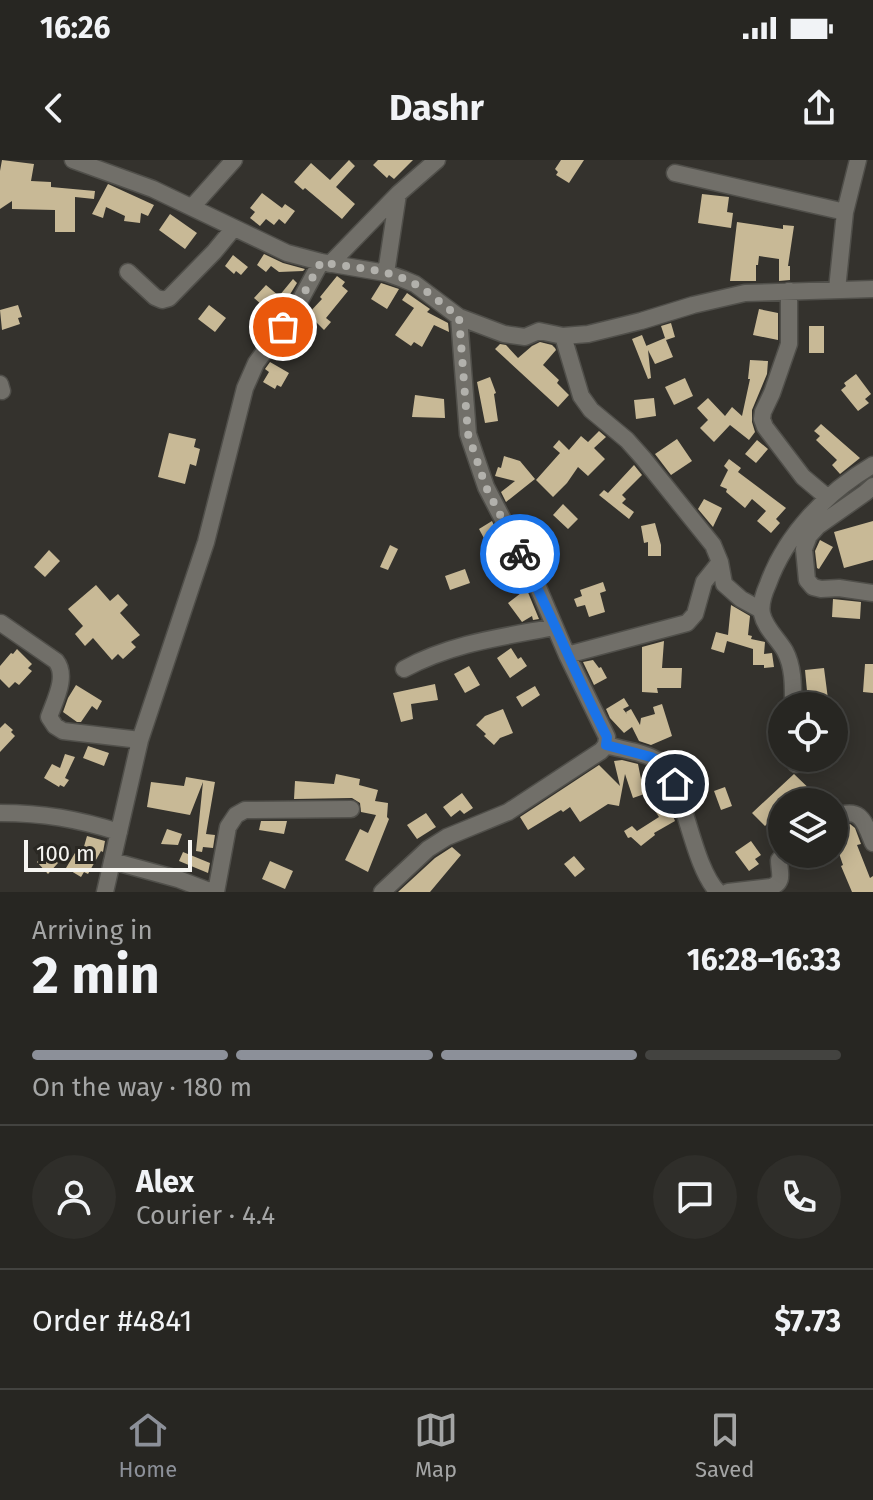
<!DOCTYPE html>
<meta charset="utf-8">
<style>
:root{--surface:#272622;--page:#2f2e2a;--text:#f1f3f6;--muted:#a4a5a5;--line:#434340;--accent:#8c9099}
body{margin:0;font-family:"Fira Sans",sans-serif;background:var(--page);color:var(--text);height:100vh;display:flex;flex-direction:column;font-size:30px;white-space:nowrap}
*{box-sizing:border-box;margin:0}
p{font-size:26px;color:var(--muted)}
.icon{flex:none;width:44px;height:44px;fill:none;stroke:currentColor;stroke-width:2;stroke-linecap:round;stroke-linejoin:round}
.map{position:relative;height:732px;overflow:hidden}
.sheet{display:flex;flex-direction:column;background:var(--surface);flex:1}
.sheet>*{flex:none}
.controls{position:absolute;left:768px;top:532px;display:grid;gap:16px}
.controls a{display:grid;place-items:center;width:80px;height:80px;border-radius:50%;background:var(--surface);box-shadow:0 4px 20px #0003,0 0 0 2px var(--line);font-size:40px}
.scale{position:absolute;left:24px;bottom:20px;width:168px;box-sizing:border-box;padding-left:8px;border:4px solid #f6f5f1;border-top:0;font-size:22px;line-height:28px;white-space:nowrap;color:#f6f5f1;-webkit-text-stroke:6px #2a2823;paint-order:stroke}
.pin{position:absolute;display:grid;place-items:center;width:68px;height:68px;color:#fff;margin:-34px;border:4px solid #fff;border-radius:50%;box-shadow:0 2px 8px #0007}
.courier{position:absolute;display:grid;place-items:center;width:80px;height:80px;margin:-40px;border:6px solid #1a73e8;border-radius:50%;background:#fff;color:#222;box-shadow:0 2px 10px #0007}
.overview em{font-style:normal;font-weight:700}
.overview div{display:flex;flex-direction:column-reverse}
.overview{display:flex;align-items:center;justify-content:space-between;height:136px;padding:0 32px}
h1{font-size:52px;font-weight:700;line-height:60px}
.bar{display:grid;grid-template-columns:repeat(4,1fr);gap:12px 8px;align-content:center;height:96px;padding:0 32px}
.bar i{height:10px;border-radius:6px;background:var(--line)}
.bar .on{background:var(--accent)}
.bar p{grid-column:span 4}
.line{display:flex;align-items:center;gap:20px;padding:0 32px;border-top:2px solid var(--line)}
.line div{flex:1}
.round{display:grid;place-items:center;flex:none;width:84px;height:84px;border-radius:42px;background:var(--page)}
.status{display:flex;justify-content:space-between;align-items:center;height:56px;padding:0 40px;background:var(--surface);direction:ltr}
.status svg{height:22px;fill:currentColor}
header{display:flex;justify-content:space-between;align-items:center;height:104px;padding:0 32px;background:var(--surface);font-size:36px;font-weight:700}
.menu{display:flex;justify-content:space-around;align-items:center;height:112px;border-top:2px solid var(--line);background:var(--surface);font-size:22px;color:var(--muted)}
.menu a{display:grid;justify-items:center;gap:4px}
.menu .on{color:var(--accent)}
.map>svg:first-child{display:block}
.building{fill:#c8b996}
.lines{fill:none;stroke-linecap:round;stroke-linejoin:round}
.minor-casing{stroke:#504f4a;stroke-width:19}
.minor{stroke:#716f69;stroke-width:16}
.done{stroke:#b2b1ac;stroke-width:8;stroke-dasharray:0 14.4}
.route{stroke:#1a73e8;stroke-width:10}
</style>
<div class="status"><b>16:26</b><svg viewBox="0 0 49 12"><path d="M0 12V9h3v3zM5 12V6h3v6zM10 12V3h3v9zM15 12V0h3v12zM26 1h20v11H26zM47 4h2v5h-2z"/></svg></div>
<header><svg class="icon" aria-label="back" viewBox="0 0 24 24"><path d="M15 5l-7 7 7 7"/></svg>Dashr<svg class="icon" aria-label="share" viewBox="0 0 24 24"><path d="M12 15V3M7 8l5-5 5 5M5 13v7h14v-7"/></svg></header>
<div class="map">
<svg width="873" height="732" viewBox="0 0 873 732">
<rect width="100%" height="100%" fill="#34322d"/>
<path class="building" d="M2,0L34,4L31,21L51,22V27L95,31L94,39L75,37V72H55V50L12,49V41L0,49V11Z
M349,0L355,6L336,27L355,44L342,59L305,28L303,30L294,22L311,3L330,20Z
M378,0H413L394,19L389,15L387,18L373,5Z
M561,0H584L569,23L556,15L558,12L555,9Z
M108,24L154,45L148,56L141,53L140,63L124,61L125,56L106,47L103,58L92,54Z
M262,33L282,48L285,44L295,51L285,64L279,59L274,65L266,59L260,66L250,58L255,52L250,48Z
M702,34L729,37L727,52L733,53L731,68L698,63Z
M170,54L197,73L185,89L159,70Z
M737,62L783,69V65L794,66L788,106H790V120L779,121V99L759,96L758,105H756V121H730Z
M264,94L283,103L305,109L303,111L279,112L271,106L266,112L257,105Z
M233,95L248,107L241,115L236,111L234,114L225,106Z
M337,116L345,122L342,126L348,131L326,158L331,162L324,170L308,154L322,139L320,137Z
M293,119L297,123L276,157L254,138L266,125L279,136Z
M381,123L399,129L387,149L371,139Z
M407,133L430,149L427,152L448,163L449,172L434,165L422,187L414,182L411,186L395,175L414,148L402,140Z
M18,145L22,157L18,158L20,164L2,170L0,150Z
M209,145L226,158L215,172L198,159Z
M759,149L778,153V180L753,175Z
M671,163L675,177L666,180L673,197L655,204L646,186L665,178L661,166Z
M809,166H824V193H809Z
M642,175L648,190L651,218L648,219L632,179Z
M540,182L552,185L555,188L556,190L543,205L559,220L557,223L569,235L558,247L495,189L500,184L506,185L518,198L532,186Z
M750,200L768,201L767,214L752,250V262L755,272L749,280L730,265L714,282L700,268L708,260L697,248L708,238L725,256L732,247L742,256L750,219H748Z
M270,202L289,213L281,227L277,225L275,229L263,222L269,212L265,209Z
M856,214L871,234L865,239L869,243L858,251L841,230L846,226L844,223Z
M490,217L496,233L494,234L498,261L485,263L477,222Z
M685,218L693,236L674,245L665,227Z
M415,235L444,239L445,258L412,257Z
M654,238L656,256L636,259L634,240Z
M821,264L860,298L840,314L832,305L837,300L816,280L820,276L814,271Z
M599,271L606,277L594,288L605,299L588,316L578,307L567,323L553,337L536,320L560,293L553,287L559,280L569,290L581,276L588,282Z
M169,273L196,279L194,287L200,289L196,306L190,304L185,324L158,317Z
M677,279L692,301L671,315L655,294Z
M757,280L768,289L756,303L745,294Z
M504,296L520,301L535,319L506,342L501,332L515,321L495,316L498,307L501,308Z
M729,299L741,308L738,312L786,348L776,359L780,363L771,373L757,361L766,351L752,339L745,348L726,332L727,329L720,326L728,310L724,306Z
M634,305L642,315L622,335L626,339L622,343L634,352L629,359L599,335L604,330L608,333Z
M704,339L722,348L713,367L698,349Z
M563,344L578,359L568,369L553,355Z
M492,361L498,374L486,382L479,369Z
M873,361V400L844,408L834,372Z
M655,363L661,385V396H648V382L644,383L641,366Z
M820,380L833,387L819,409L817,408L815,391Z
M390,385L398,389L388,410L380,407Z
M49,390L60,401L45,417L34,407Z
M492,403L514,404L517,413H492Z
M465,409L470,423L450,430L445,416Z
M603,422L606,431L600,433L605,452L589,457L585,445L577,447L574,439L582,436L580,430Z
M524,424L527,430L539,459L533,460L532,456L522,462L508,443L525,430Z
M96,425L110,441L118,434L128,445L120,453L140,475L131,482L136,487L123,499L118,494L112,500L93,478L85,486L75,474L83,466L68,449Z
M833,439L861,442L860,459L832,457Z
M731,445L750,456L748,475L752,476L751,479L765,482L764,494L772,493L774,507L764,508V505H753V489L727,481L724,493L711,489L716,472L728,475Z
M664,481L662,508H682L681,528H657L658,533L642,532V487Z
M511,488L518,499L521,497L527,506L510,518L497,498Z
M17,489L32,504L28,508L32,511L19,525L15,522L9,528L0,519V506L11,493L13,494Z
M593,500L599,508L601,507L607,518L594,525L583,502Z
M865,504H873V533L863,532Z
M469,506L480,525L465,533L454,514Z
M824,508L828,539L814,540L813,531H807L805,510Z
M435,524L438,540L411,544L413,559L401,562L393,533Z
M76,525L102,541L97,550L92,546L81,562H77L63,552L68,538Z
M535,526L540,535L522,547L516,537Z
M624,538L629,546L623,549L627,554L626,552L631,549L640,565L641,558L655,554L653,547L662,544L672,576L651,585L639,581L632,567L624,573L610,558L606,549Z
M503,549L513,573L500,578L494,585L484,576L486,574L476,565L485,556Z
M5,563L13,570L11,572L15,576L0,592V568Z
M88,586L109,593L104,606L83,598Z
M65,594L75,597L65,618L69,620L64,627L60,625L59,627L44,618L52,604L60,608Z
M622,600L638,604L641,619L646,618L650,632L633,638L625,614L619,646L608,644L580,662L570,647L563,652L561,650L528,670L520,657L599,605L620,626L614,601Z
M336,614L360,619L359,625L378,630L375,641L388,643L387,657L389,659L368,712L345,700L360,669L368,673L376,655L361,652L360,643L352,638L294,639L295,621L334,624Z
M794,614L818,637L813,642H782V649L765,666L752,653Z
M186,617L215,622L206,674L215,675L213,688L203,687L202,692L196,691L203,622L190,655L147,647L151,622L184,626Z
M725,627L732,646L721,650L714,631Z
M462,633L473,648L464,654L460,650L451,657L443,647Z
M667,641L675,661L654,673L655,675L641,686L631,677L628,678L624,671L632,666L637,671L659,657L654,649Z
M426,653L436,667L417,679L407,665Z
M261,661H287L284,674L259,670Z
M850,664L855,668L861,684L857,685L870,718L873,716V732H852L841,706L843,705L834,679V668Z
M167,669L182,674L178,685L161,684Z
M87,676L105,681L103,692L101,691L88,714L84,712L81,717L66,708L75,693L81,697Z
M751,681L761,695L755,699L759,704L749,711L735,692Z
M452,687L461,695L430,732H398L435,698Z
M46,692L58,703L48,714L37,702Z
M183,692L210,703L208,713L179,701Z
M574,696L585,709L575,717L564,704Z
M270,701L293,711L285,729L262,719Z"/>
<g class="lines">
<g class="minor-casing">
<path id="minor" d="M73,0L153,29L287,93L321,102L386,113L403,119L415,124L459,157L504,174L525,177L539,171L563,176L588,174L641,161L693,145L745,133L873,129
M675,13L845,52
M192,47L234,0
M330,104L398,34L437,0
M128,112L155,137L162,140L169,138L214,92L233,69
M386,113L398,34
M837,129L845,52L858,0
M789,131V184L772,233L763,252L762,259L765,267L803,317L828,338
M563,176L581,236L591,250L627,280L643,298L713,385L720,402L724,424L741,439L761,450
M0,224L2,231
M873,326L865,333L818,366L809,376L804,389L807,420L813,427L821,429L839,428L873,433
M1,463L56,501C68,516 55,540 49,557L55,566L63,571L140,580
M567,495L687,463L695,454L704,422L720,402
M404,509C452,483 502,477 555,467
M793,546C793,528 794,508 785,491C778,479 765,468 762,454C760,445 764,433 768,424C786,374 827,332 873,305
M606,585C624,590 645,592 660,602C683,617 691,705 718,732
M796,598V604
M0,653C44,653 77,659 119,672
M834,657C861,646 864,661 873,683
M112,701L178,719L212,732
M105,732L140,580L206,382L245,228L256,203L296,148L321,102
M216,732L228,667L236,655L245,650L351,649
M382,732L428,689L447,677L508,652L601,591L606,585L607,577L567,495L537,425L486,327L468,274L459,157
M728,732L771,727C785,722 779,712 779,700L785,694"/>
</g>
<use href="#minor" class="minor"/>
</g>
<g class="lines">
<path class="done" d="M283,167L296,148L321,102C351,108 386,108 413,123C430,132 444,146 459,157L468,274L486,327L520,394"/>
<path class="route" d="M520,394C552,454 576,517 607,577L606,585L651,597L664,604L675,624"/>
</g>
</svg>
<div class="controls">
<a><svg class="icon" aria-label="locate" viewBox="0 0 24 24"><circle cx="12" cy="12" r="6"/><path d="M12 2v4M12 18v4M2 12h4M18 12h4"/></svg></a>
<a><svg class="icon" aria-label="layers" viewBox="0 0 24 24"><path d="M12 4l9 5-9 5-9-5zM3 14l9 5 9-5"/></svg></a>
</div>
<div class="scale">100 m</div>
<div class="pin" style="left:283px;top:167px;background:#ea580c"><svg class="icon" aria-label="bag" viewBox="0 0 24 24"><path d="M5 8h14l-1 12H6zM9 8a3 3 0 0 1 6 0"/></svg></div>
<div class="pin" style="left:675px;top:624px;background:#1f2937"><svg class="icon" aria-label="home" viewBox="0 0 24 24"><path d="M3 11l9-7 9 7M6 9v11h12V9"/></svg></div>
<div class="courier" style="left:520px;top:394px"><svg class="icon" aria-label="bike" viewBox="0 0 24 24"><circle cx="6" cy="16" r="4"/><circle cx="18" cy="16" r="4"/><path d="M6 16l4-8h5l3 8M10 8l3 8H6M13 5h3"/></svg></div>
</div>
<section class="sheet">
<div class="overview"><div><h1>2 min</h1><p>Arriving in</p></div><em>16:28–16:33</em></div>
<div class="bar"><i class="on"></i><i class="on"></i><i class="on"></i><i></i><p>On the way · 180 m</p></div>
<div class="line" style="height:144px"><a class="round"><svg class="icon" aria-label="person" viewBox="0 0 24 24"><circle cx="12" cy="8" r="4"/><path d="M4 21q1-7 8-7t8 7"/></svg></a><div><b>Alex</b><p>Courier · 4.4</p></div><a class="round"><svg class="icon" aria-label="chat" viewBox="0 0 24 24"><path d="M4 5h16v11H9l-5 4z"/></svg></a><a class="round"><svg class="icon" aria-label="phone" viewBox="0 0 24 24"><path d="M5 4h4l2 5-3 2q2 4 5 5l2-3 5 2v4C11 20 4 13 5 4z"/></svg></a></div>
<div class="line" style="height:104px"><div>Order #4841</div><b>$7.73</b></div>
</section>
<nav class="menu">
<a class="on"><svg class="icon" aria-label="home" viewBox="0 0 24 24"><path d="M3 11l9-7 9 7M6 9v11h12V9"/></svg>Home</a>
<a><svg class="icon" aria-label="map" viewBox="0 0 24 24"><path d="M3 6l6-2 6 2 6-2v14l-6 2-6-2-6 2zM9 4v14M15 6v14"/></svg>Map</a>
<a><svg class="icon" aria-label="saved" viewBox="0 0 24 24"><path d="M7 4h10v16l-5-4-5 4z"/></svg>Saved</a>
</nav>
